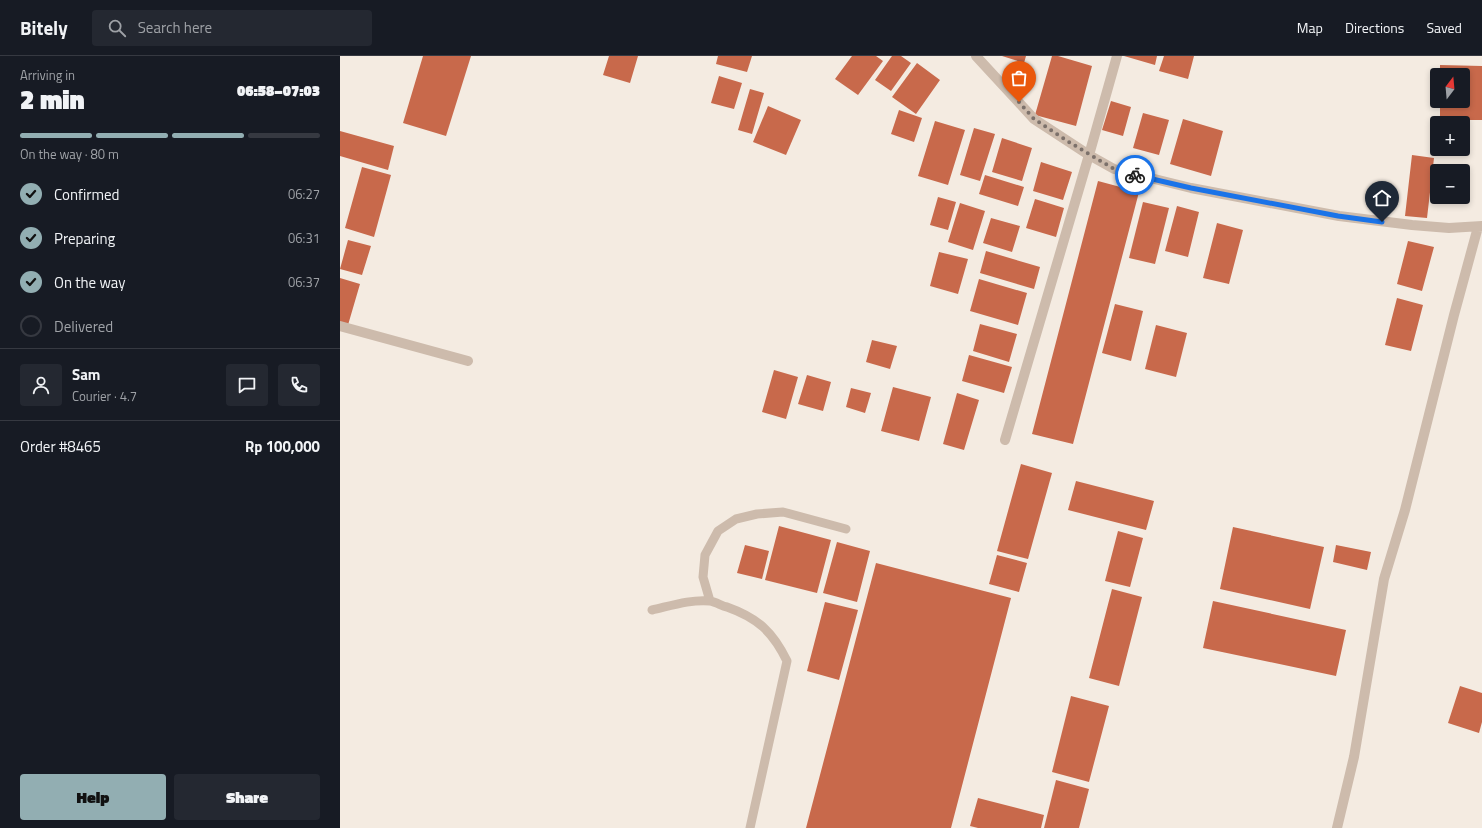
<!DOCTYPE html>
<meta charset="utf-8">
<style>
:root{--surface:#171b24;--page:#242831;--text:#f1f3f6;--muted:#9ea1a6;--line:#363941;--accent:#92aeb2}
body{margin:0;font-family:"Titillium Web",sans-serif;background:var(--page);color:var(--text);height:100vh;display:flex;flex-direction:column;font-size:15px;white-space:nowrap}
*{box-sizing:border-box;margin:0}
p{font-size:13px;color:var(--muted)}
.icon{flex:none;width:22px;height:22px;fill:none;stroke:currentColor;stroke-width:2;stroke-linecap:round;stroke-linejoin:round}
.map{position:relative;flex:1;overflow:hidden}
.side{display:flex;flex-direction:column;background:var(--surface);width:340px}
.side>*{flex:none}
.needle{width:26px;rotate:16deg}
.fabs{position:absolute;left:1090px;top:12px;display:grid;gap:8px}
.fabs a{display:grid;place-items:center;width:40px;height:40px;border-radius:4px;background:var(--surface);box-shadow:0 2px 6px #0003;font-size:20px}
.pin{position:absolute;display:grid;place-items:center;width:34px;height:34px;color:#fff;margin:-41px -17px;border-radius:50% 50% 50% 0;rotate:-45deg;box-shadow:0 0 4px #0007}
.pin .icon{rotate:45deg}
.courier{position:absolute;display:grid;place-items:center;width:40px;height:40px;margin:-20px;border:3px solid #1a73e8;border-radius:50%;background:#fff;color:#222;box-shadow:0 1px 5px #0007}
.head em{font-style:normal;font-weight:800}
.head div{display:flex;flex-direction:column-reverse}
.head{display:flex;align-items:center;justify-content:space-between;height:68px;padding:0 20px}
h1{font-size:26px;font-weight:800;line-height:30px}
.bar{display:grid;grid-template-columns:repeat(4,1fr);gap:6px 4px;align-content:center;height:48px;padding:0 20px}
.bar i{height:5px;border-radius:3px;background:var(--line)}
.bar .current{background:var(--accent)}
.bar p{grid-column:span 4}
.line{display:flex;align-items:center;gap:10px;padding:0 20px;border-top:1px solid var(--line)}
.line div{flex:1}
.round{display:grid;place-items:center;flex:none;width:42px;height:42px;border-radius:4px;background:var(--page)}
ol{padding:0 20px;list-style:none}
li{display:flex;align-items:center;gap:12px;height:44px}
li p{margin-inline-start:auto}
li .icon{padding:4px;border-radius:50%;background:var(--accent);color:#111;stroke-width:4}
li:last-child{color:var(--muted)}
li i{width:22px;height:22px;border:2px solid var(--line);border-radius:50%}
.action{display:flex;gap:8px;margin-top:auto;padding:8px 20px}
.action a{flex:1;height:46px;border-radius:4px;background:var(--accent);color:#111;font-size:16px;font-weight:800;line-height:46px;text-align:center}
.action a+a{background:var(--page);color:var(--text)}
header{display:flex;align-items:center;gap:24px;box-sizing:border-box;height:56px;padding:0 20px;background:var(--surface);border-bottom:1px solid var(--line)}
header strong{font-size:19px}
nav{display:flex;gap:22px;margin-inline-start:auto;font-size:14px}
.search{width:280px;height:36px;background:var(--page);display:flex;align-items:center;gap:10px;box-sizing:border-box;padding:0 14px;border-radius:4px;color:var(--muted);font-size:15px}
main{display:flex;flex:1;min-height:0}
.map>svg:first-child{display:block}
.building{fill:#c8694b}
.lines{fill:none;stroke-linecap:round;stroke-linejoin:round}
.lane{stroke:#cdbbac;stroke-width:9}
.street{stroke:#cdbbac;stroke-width:10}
.done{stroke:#7c716b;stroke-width:4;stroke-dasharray:0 7.2}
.route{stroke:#1a73e8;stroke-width:5}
</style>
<header>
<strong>Bitely</strong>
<div class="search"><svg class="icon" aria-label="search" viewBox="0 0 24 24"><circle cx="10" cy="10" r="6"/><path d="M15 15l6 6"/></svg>Search here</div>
<nav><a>Map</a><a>Directions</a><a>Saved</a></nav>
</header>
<main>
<section class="side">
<div class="head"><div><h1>2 min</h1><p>Arriving in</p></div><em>06:58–07:03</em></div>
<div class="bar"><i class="current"></i><i class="current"></i><i class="current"></i><i></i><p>On the way · 80 m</p></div>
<ol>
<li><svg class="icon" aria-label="check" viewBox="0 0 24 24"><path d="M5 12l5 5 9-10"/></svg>Confirmed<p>06:27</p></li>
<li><svg class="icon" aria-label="check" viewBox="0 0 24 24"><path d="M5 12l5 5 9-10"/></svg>Preparing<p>06:31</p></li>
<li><svg class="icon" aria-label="check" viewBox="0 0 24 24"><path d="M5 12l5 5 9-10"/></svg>On the way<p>06:37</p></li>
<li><i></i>Delivered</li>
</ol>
<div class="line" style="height:72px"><a class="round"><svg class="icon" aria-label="person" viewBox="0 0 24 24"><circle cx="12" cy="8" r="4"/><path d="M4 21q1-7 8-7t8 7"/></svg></a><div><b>Sam</b><p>Courier · 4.7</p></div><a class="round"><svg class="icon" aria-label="chat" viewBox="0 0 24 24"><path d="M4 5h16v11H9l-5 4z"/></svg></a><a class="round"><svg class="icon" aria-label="phone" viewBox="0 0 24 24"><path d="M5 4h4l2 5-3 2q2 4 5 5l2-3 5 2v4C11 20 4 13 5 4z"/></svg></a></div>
<div class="line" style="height:52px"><div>Order #8465</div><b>Rp 100,000</b></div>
<div class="action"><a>Help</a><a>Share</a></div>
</section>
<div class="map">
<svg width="1142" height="772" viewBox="0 0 1142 772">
<rect width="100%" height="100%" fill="#f4ebe1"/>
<path class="building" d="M83,0H131L106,80L63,67Z
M269,0H298L290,27L263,19Z
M378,0H412L407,16L376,8Z
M512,0H536L543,5L518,39L495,23Z
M552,0H561L571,7L551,35L535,24Z
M662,0H686L684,7Z
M712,0H718L752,10L736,70L695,59Z
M784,0H817L815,9Z
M824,0H854L848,23L819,15Z
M577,7L600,24L576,58L552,41Z
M1100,9L1142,10V64H1100V45H1123V19H1100Z
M379,20L402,27L394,53L371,47Z
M410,33L424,37L412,78L398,74Z
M771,45L791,51L783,80L762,74Z
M428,50L461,64L446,99L413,86Z
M559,54L582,62L574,86L551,78Z
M803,57L829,64L819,99L793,92Z
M843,63L883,75L871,120L830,108Z
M595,65L625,74L608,129L578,120Z
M634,72L655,78L640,125L620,119Z
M0,75L54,90L48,114L0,100Z
M662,82L692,92L682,125L652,116Z
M1072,99L1094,102L1087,162L1065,160Z
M701,106L732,116L723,144L693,135Z
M22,111L51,119L34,181L5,172Z
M645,119L684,131L678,150L639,138Z
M758,125L799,136L733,388L692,378Z
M598,141L616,146L608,174L590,169Z
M695,143L724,152L716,181L686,172Z
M803,146L829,152L815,208L789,202Z
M620,147L645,155L633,194L608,186Z
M837,150L859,156L848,201L825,195Z
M651,162L680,170L672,196L643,187Z
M877,167L903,174L889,228L863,222Z
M8,184L31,190L22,219L0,213Z
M1068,185L1094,191L1082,235L1057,228Z
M646,195L700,211L694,233L640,217Z
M599,196L628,203L618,238L590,230Z
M0,222L20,228L8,269L0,266Z
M639,223L687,237L678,269L630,255Z
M1057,242L1083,249L1071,295L1045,289Z
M775,248L803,255L791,305L762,297Z
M640,268L677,278L669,306L633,295Z
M816,269L847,277L836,321L805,313Z
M532,284L557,290L550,313L526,306Z
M629,299L672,311L664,337L622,325Z
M434,314L458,321L446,363L422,356Z
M467,319L491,326L483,355L458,348Z
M553,331L591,341L579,385L541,375Z
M511,332L531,337L525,357L506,351Z
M617,337L639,344L624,394L603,388Z
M681,408L712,417L688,503L657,495Z
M736,425L814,445L806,474L728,454Z
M439,470L491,484L477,537L425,524Z
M893,471L984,491L970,553L880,533Z
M778,475L803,482L790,531L765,525Z
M497,486L530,495L517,546L483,537Z
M405,489L429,495L422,523L397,517Z
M996,489L1031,496L1027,514L993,506Z
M657,499L687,507L679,536L649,528Z
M536,507L671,542L611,772H466Z
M772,533L802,541L779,630L749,622Z
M873,545L1006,574L996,620L863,592Z
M485,546L518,554L499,624L467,615Z
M1120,630L1142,637V666L1139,677L1108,667Z
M731,640L769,650L749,726L712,716Z
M716,724L749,733L739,772H704Z
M638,742L704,759L701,772H638L630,770Z"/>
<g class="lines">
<path class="lane" d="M370,545L363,521L365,499L378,475L396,463L417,458L443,456L506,473
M312,554C330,550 351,543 370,545C376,546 382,550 387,551C418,562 433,576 447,605L410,772"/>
<path class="street" d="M636,0L694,63L749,99L774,113L851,132L999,160L1072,169L1109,172L1142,170
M0,270L128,305
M665,384L749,99L777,0
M997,772L1014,701L1044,523L1065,454L1114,259L1138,171"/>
</g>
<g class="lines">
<path class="done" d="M679,46L694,63L729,86L774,113L795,119"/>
<path class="route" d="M795,119L851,132L998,160L1042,166"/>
</g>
</svg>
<div class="fabs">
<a><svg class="needle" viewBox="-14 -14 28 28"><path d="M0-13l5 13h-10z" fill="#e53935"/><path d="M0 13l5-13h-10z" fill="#9ea1a6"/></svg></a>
<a>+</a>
<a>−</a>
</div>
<div class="pin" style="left:679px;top:46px;background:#ea580c"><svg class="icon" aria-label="bag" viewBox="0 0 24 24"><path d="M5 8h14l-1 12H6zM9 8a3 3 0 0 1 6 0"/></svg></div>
<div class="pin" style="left:1042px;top:166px;background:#1f2937"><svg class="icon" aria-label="home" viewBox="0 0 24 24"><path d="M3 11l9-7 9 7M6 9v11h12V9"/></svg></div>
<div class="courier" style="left:795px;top:119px"><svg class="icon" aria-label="bike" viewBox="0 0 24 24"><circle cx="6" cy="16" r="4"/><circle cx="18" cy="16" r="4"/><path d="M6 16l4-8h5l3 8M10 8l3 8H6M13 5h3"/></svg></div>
</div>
</main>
